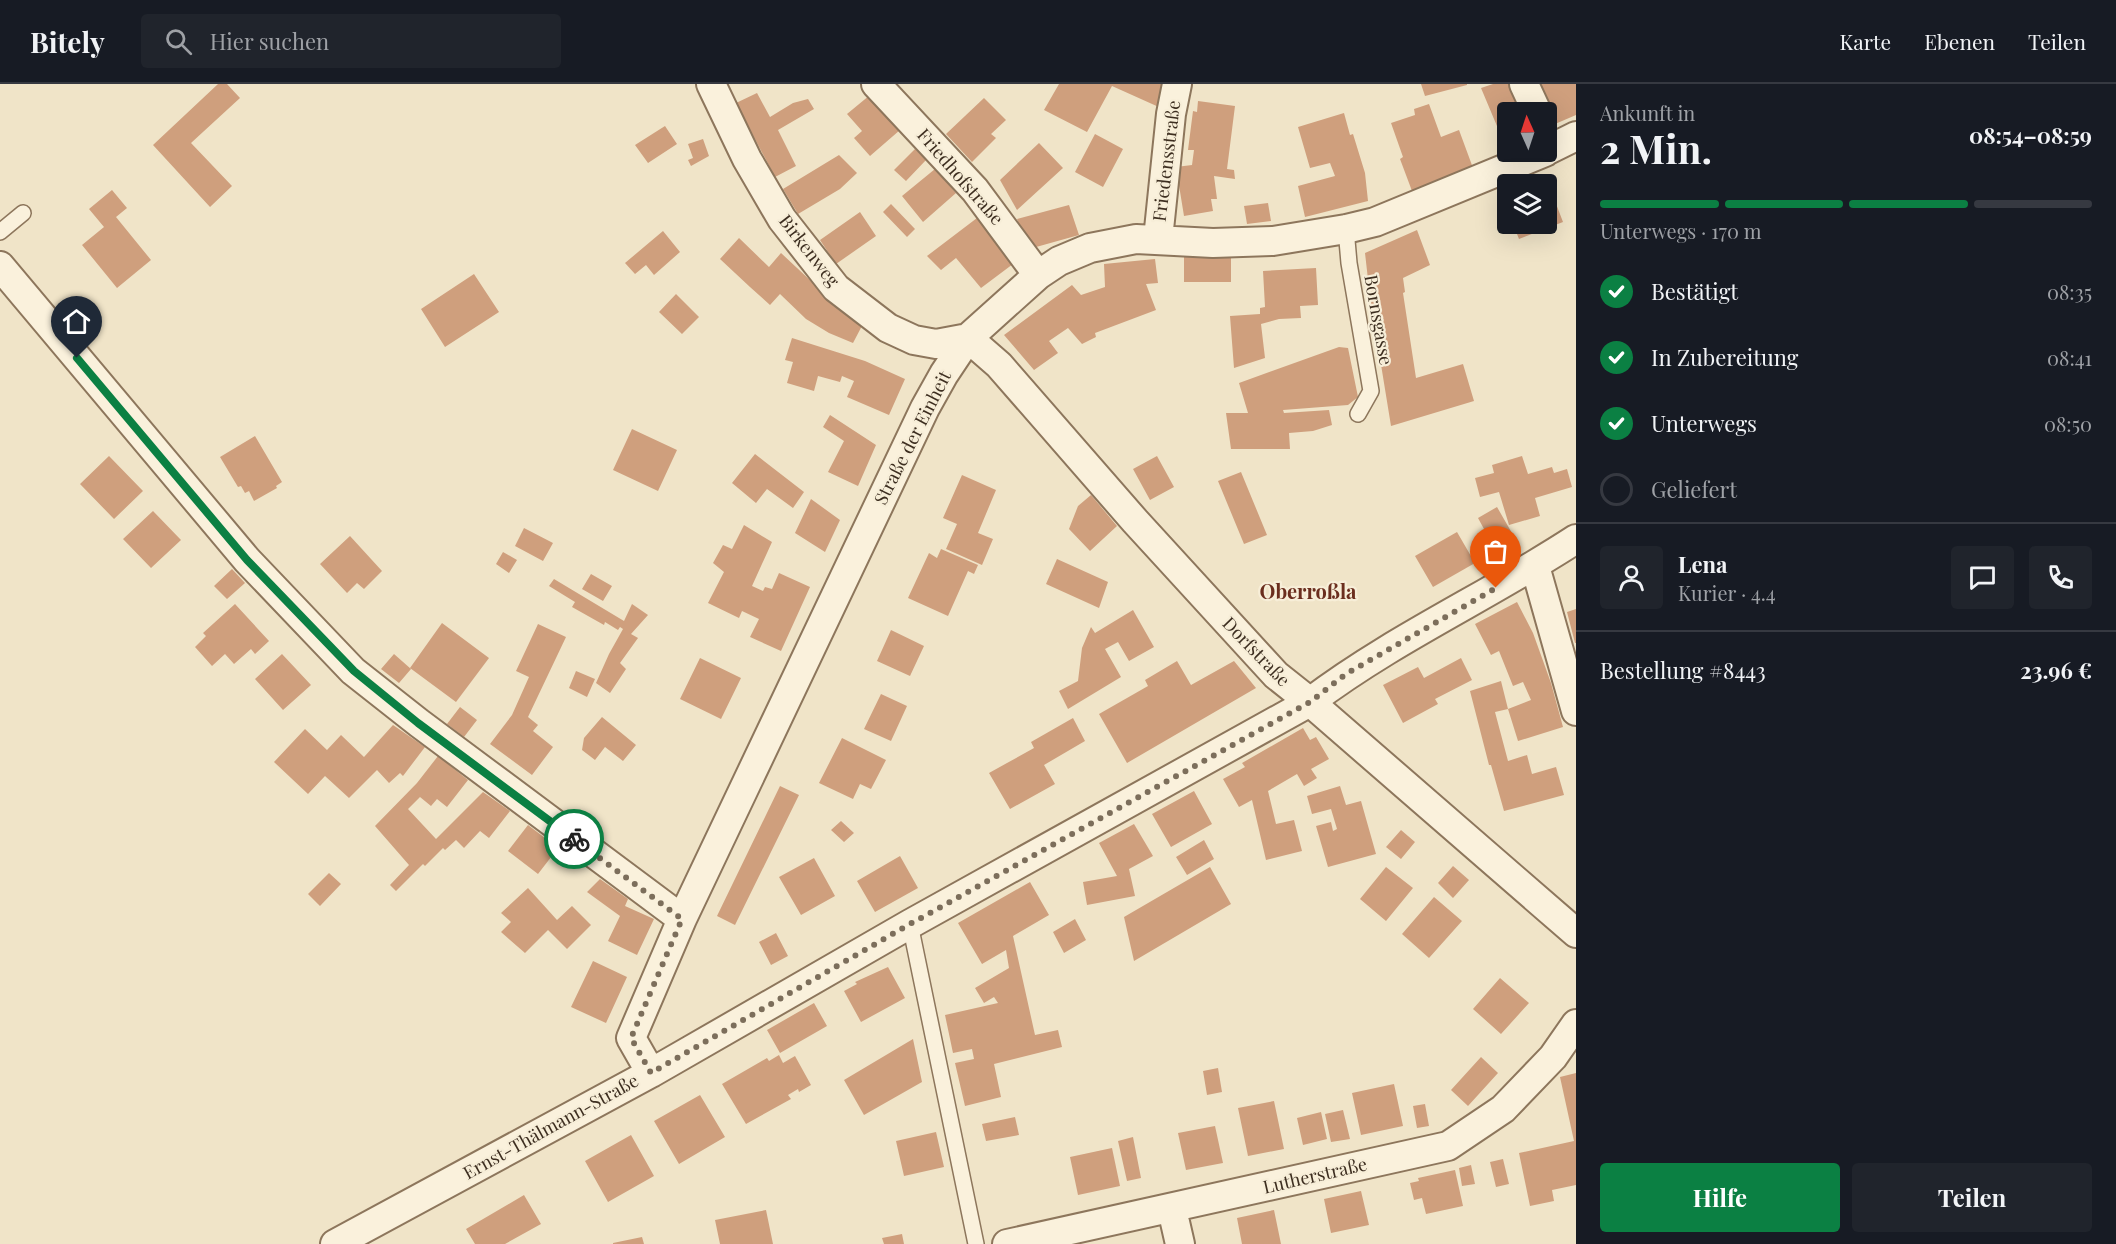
<!DOCTYPE html>
<html lang="de">
<meta charset="utf-8">
<style>
:root{--surface:#171b24;--page:#20242c;--text:#f1f3f6;--muted:#9ea1a6;--line:#363941;--accent:#0b8043}
body{margin:0;font-family:"Playfair Display",serif;background:var(--page);color:var(--text);height:100vh;display:flex;flex-direction:column;font-size:22px;white-space:nowrap}
*{box-sizing:border-box;margin:0}
p{font-size:20px;color:var(--muted)}
.icon{flex:none;width:33px;height:33px;fill:none;stroke:currentColor;stroke-width:2;stroke-linecap:round;stroke-linejoin:round}
.map{position:relative;flex:1;overflow:hidden}
.drawer{display:flex;flex-direction:column;background:var(--surface);width:540px}
.drawer>*{flex:none}
.needle{width:39px;rotate:357deg}
.controls{position:absolute;left:1497px;top:18px;display:grid;gap:12px}
.controls a{display:grid;place-items:center;width:60px;height:60px;border-radius:6px;background:var(--surface);box-shadow:0 6px 24px #0002;font-size:30px}
.pin{position:absolute;display:grid;place-items:center;width:51px;height:51px;color:#fff;margin:-62px -26px;border-radius:50% 50% 50% 0;rotate:-45deg;box-shadow:0 0 6px #0007}
.pin .icon{rotate:45deg}
.courier{position:absolute;display:grid;place-items:center;width:60px;height:60px;margin:-30px;border:4px solid #0b8043;border-radius:50%;background:#fff;color:#222;box-shadow:0 2px 8px #0007}
.head em{font-style:normal;font-weight:700}
.head div{display:flex;flex-direction:column-reverse}
.head{display:flex;align-items:center;justify-content:space-between;height:102px;padding:0 24px}
h1{font-size:39px;font-weight:700;line-height:45px}
.bar{display:grid;grid-template-columns:repeat(4,1fr);gap:9px 6px;align-content:center;height:72px;padding:0 24px}
.bar i{height:8px;border-radius:4px;background:var(--line)}
.bar .selected{background:var(--accent)}
.bar p{grid-column:span 4}
.line{display:flex;align-items:center;gap:15px;padding:0 24px;border-top:2px solid var(--line)}
.line div{flex:1}
.round{display:grid;place-items:center;flex:none;width:63px;height:63px;border-radius:6px;background:var(--page)}
ol{padding:0 24px;list-style:none}
li{display:flex;align-items:center;gap:18px;height:66px}
li p{margin-inline-start:auto}
li .icon{padding:6px;border-radius:50%;background:var(--accent);color:#fff;stroke-width:4}
li:last-child{color:var(--muted)}
li i{width:33px;height:33px;border:3px solid var(--line);border-radius:50%}
.action{display:flex;gap:12px;margin-top:auto;padding:12px 24px}
.action a{flex:1;height:69px;border-radius:6px;background:var(--accent);color:#fff;font-size:24px;font-weight:700;line-height:69px;text-align:center}
.action a+a{background:var(--page);color:var(--text)}
header{display:flex;align-items:center;gap:36px;box-sizing:border-box;height:84px;padding:0 30px;background:var(--surface);border-bottom:2px solid var(--line)}
header strong{font-size:28px}
nav{display:flex;gap:33px;margin-inline-start:auto;font-size:21px}
.search{width:420px;height:54px;background:var(--page);display:flex;align-items:center;gap:15px;box-sizing:border-box;padding:0 21px;border-radius:6px;color:var(--muted);font-size:22px}
main{display:flex;flex:1;min-height:0}
.map>svg:first-child{display:block}
.building{fill:#cf9f7d}
.lines{fill:none;stroke-linecap:round;stroke-linejoin:round}
.service-casing{stroke:#8d765c;stroke-width:18}
.minor-casing{stroke:#8d765c;stroke-width:32}
.service{stroke:#faf1dc;stroke-width:15}
.minor{stroke:#faf1dc;stroke-width:28}
.done{stroke:#7c6e5b;stroke-width:6;stroke-dasharray:0 10.8}
.route{stroke:#0b8043;stroke-width:8}
.labels{text-anchor:middle;stroke-width:4.5;stroke-linejoin:round;paint-order:stroke}
.street-label{font-size:18px;fill:#3d2e20;stroke:#f7eed8}
.neighbourhood-label{font-size:20px;font-weight:bold;fill:#6b2e1e;stroke:#f7eed8}
</style>
<header>
<strong>Bitely</strong>
<div class="search"><svg class="icon" aria-label="search" viewBox="0 0 24 24"><circle cx="10" cy="10" r="6"/><path d="M15 15l6 6"/></svg>Hier suchen</div>
<nav><a>Karte</a><a>Ebenen</a><a>Teilen</a></nav>
</header>
<main>
<div class="map">
<svg width="1576" height="1160" viewBox="0 0 1576 1160">
<rect width="100%" height="100%" fill="#f0e4c8"/>
<path class="building" d="M218,0H227L240,14L191,59L232,102L210,123L153,61Z
M1059,0H1165L1161,24L1112,2L1087,48L1044,26Z
M1421,0H1467V1L1425,12Z
M1493,0H1513L1526,28H1508V51L1502,54L1481,4Z
M1537,0H1576V31L1555,40Z
M757,9L770,33L793,19L808,15L814,25L778,46L796,82L775,93L736,19Z
M870,11L900,46L870,72L854,54L862,47L847,30Z
M984,14L1006,36L991,50L996,54L972,78L946,50Z
M1198,17L1235,22L1227,85L1234,86L1235,95L1214,92L1217,115H1211L1213,127L1184,132L1176,83L1192,81L1194,66H1188L1193,27L1197,28Z
M1429,20L1441,53L1459,46L1473,84L1412,107L1400,75L1403,73L1391,39L1415,31L1414,25Z
M1344,29L1350,51L1353,50L1365,89L1368,117L1305,133L1298,102L1335,92L1330,79L1310,84L1298,43Z
M665,42L677,60L648,79L635,61Z
M1095,50L1123,65L1103,103L1075,88Z
M703,55L709,72L691,82L688,76L693,74L688,60Z
M1039,59L1063,84L1017,126L1000,96Z
M915,65L926,76L906,97L894,86Z
M839,71L857,89L840,105L798,130L783,105Z
M935,85L956,109L923,138L902,112Z
M1545,91L1563,138L1519,155L1513,140H1546V100H1519Z
M112,106L127,124L116,133L151,176L117,204L82,161L104,143L89,125Z
M1268,119L1271,137L1247,140L1244,122Z
M891,120L915,145L907,153L883,128Z
M1069,121L1079,151L1029,165L1017,135Z
M860,128L876,152L836,180L820,156Z
M977,134L1013,180L981,204L956,174L941,186L927,172Z
M1417,146L1430,181L1403,194L1405,208L1403,209L1416,294L1463,280L1474,317L1391,342L1370,213L1365,169Z
M663,147L680,168L654,191L646,181L635,190L625,179Z
M739,154L769,183L781,169L827,212L864,238L853,259L829,249L806,235L780,210L770,221L750,203L720,175Z
M1184,168H1231V198H1184Z
M1155,175L1158,199L1146,200L1156,226L1095,249L1096,253L1082,260L1068,244L1049,257L1058,269L1034,286L1004,251L1072,201L1081,211L1105,203L1104,180Z
M1316,184L1318,221L1300,222L1301,234L1279,235L1261,240L1265,274L1234,284L1230,232L1260,230V224L1265,223L1263,187Z
M474,190L499,228L445,263L421,225Z
M676,210L699,233L682,250L659,228Z
M792,254L865,277L905,295L889,331L847,313L854,297L842,292L840,298L818,292L814,307L787,299L793,278L785,276Z
M1339,263L1348,264L1358,313L1348,321L1283,326L1284,329L1329,326L1332,341L1313,347L1289,349L1290,365H1231L1226,329H1248L1239,299Z
M830,331L876,361L858,402L828,388L844,357L823,343Z
M632,345L677,366L658,407L613,386Z
M255,352L282,398L276,402L277,404L254,417L249,407L245,409L241,402L238,403L220,373Z
M755,370L804,408L793,424L767,405L756,419L732,399Z
M109,372L143,407L114,435L80,400Z
M1157,372L1174,403L1150,416L1133,385Z
M1522,372L1528,390L1552,383L1554,389L1567,385L1572,403L1535,414L1540,432L1509,441L1499,408L1480,413L1475,394L1494,389L1492,381Z
M1241,388L1267,451L1244,460L1218,397Z
M962,391L996,406L978,449L993,455L982,481L946,465L957,440L943,434Z
M1091,411L1117,442L1090,467L1069,445L1078,422Z
M811,415L840,436L825,468L795,449Z
M1497,423L1516,456L1496,467L1478,434Z
M153,427L181,456L151,484L123,455Z
M744,441L772,458L752,502L763,507L765,503L772,505L779,489L810,503L781,567L750,553L759,535L742,527L739,534L708,519L724,488L713,479L723,461L732,465Z
M524,444L553,459L543,477L515,462Z
M1457,448L1475,479L1433,503L1415,472Z
M350,452L382,487L364,505L357,499L347,509L320,480Z
M941,465L978,481L974,490L968,487L948,532L908,514L929,469L937,474Z
M503,468L517,476L509,489L496,480Z
M1057,475L1108,498L1099,524L1046,500Z
M232,485L245,499L227,515L214,502Z
M591,490L612,502L603,517L582,505Z
M554,495L624,537L632,520L648,531L631,550L638,554L620,579L626,585L610,609L596,599L609,570L623,545L620,543L618,546L605,538L604,541L572,523L575,518L549,502Z
M1517,518L1533,549L1551,599L1563,643L1518,657L1508,625L1531,616L1523,598L1513,602L1499,567L1491,571L1475,540Z
M235,520L269,557L255,570L251,565L234,580L225,570L212,582L195,563L206,552L203,549Z
M1576,525V559H1575L1567,528Z
M1133,526L1154,563L1129,577L1118,558L1105,565L1121,593L1068,625L1059,607L1078,597L1082,564L1091,543L1095,549Z
M442,539L489,574L456,618L410,584Z
M538,540L566,553L528,633L538,641L533,647L553,663L532,691L490,660L512,631L529,593L516,587Z
M891,546L924,562L910,592L877,577Z
M282,570L311,601L283,626L255,595Z
M394,570L411,585L399,599L381,585Z
M700,574L741,594L721,635L680,615Z
M1461,574L1472,596L1435,615L1438,620L1403,639L1383,601L1418,583L1424,594Z
M1177,577L1191,601L1234,577L1256,604L1127,679L1099,630L1148,602L1145,596Z
M576,587L595,595L587,613L569,604Z
M1501,597L1508,625L1495,628L1508,677L1527,671L1532,690L1556,683L1564,711L1504,727L1491,681H1489L1470,607Z
M881,610L907,622L891,657L864,645Z
M460,623L477,636L464,653L447,640Z
M602,633L636,661L623,677L605,663L595,676L582,666L584,654Z
M1073,634L1085,657L1044,681L1055,700L1010,725L989,689L1034,664L1031,658Z
M393,641L425,663L403,692L400,689L389,699L377,686L349,714L325,692L308,710L274,678L305,645L327,666L341,651L364,673Z
M1303,644L1310,656L1316,653L1329,675L1311,685L1317,694L1304,702L1297,690L1268,707L1276,740L1294,736L1302,767L1266,776L1252,716L1239,723L1223,695L1245,683L1242,679Z
M842,654L886,676L871,705L860,700L853,715L819,699Z
M438,672L468,696L447,723L437,715L431,722L420,713L408,725L436,755L483,708L510,727L489,754L480,747L464,764L456,756L445,766L443,764L425,782L423,780L396,807L390,801L409,781L375,742L417,699Z
M780,702L799,711L735,841L717,832Z
M1340,702L1346,721L1361,717L1376,770L1328,783L1316,742L1331,738L1333,747L1337,745L1331,725L1312,730L1307,712Z
M1194,707L1212,740L1171,763L1152,730Z
M841,737L854,749L844,758L831,746Z
M1134,740L1153,772L1129,785L1135,812L1087,821L1083,798L1117,792L1099,759Z
M528,741L558,764L538,790L508,767Z
M1401,746L1415,758L1401,775L1386,763Z
M1204,756L1214,775L1187,791L1176,773Z
M900,772L918,804L875,828L857,797Z
M814,774L835,812L801,831L779,793Z
M1453,782L1469,796L1453,814L1438,799Z
M1210,783L1231,820L1134,877L1124,833Z
M1386,783L1413,804L1386,837L1360,815Z
M329,789L341,800L320,822L308,810Z
M600,795L628,815L625,822L654,835L637,871L608,857L620,832L587,808Z
M1030,798L1049,831L1013,852L1035,951L1058,946L1062,963L994,980L1001,1013L965,1022L955,979L974,975L972,965L953,969L945,931L998,919L994,913L984,919L975,904L1009,884L1006,866L982,880L958,839Z
M528,804L557,836L572,822L591,841L567,865L548,846L525,869L501,848L511,838L501,829Z
M1434,813L1462,837L1429,874L1402,850Z
M1075,835L1086,856L1064,869L1053,848Z
M776,849L788,872L771,881L759,858Z
M593,877L627,893L606,939L571,923Z
M888,883L905,914L861,938L844,907L857,900L855,898Z
M1500,894L1529,919L1501,950L1473,925Z
M814,919L827,942L780,969L767,946Z
M913,955L922,998L864,1031L844,996Z
M779,971L783,979L795,972L811,1001L799,1008L798,1005L788,1011L791,1015L746,1040L722,1000L767,974L769,977Z
M1481,973L1498,989L1468,1022L1451,1006Z
M1218,984L1222,1008L1207,1011L1203,987Z
M1576,989V1101L1552,1106L1554,1117L1530,1122L1519,1069L1574,1057L1560,993Z
M1394,1000L1403,1042L1361,1051L1352,1009Z
M700,1011L725,1053L679,1080L654,1037Z
M1274,1017L1284,1065L1248,1072L1238,1024Z
M1425,1020L1429,1042L1417,1044L1413,1022Z
M1343,1026L1350,1055L1331,1058L1325,1030Z
M1321,1028L1327,1055L1303,1061L1297,1034Z
M1015,1033L1019,1051L986,1057L982,1040Z
M1215,1042L1223,1079L1186,1086L1178,1049Z
M936,1048L944,1083L904,1092L896,1057Z
M631,1051L654,1092L608,1118L585,1077Z
M1133,1053L1141,1094L1127,1097L1118,1057Z
M1112,1064L1120,1102L1078,1111L1070,1073Z
M1503,1075L1509,1100L1496,1103L1490,1078Z
M1471,1081L1475,1100L1462,1102L1459,1084Z
M1455,1086L1463,1122L1426,1130L1422,1114L1414,1116L1410,1099L1419,1097L1418,1094Z
M1361,1107L1369,1141L1331,1149L1324,1115Z
M524,1111L541,1140L505,1160H475L466,1145Z
M766,1126L773,1160H720L715,1136Z
M1274,1126L1281,1160H1242L1237,1134Z
M902,1150L904,1160H884L882,1154Z
M642,1153L644,1160H613V1159Z"/>
<g class="lines">
<g class="service-casing">
<path id="service" d="M1346,145L1349,179L1371,307L1358,330
M0,148L23,129
M910,840L976,1160"/>
</g>
<g class="minor-casing">
<path id="minor" d="M711,0L747,75L782,135L836,204L888,244L914,256L936,260L968,254
M876,0L975,106L1038,191
M1524,0L1537,28
M1546,67L1576,52
M1158,155L1171,30L1177,0
M0,182L247,476L353,587L419,639L682,835
M968,254L999,281L1135,437L1276,591L1310,618L1576,849
M1535,482L1576,627
M651,989L631,954L682,835L925,324L944,290L968,254L1038,191L1059,177L1090,164L1136,155L1213,159L1273,157L1346,145L1375,138L1545,68
M1172,1125L1180,1160
M335,1160L651,989L910,840L1310,618C1393,555 1489,512 1576,455
M1007,1160L1448,1062L1503,1025L1553,973L1576,940"/>
</g>
<use href="#service" class="service"/>
<use href="#minor" class="minor"/>
</g>
<g class="lines">
<path class="done" d="M574,755L682,835L631,954L651,989L910,840L1310,618L1346,590L1496,504"/>
<path class="route" d="M77,274L247,476L354,587L418,639L574,755"/>
</g>
<g class="labels">
<g class="street-label">
<text transform="translate(1167 77) rotate(-83)" y="6">Friedensstraße</text>
<text transform="translate(960 93) rotate(49)" y="6">Friedhofstraße</text>
<text transform="translate(809 167) rotate(52)" y="6">Birkenweg</text>
<text transform="translate(1378 236) rotate(80)" y="6">Bornsgasse</text>
<text transform="translate(913 354) rotate(-63)" y="6">Straße der Einheit</text>
<text transform="translate(1256 568) rotate(46)" y="6">Dorfstraße</text>
<text transform="translate(551 1043) rotate(-29)" y="6">Ernst-Thälmann-Straße</text>
<text transform="translate(1315 1092) rotate(-13)" y="6">Lutherstraße</text>
</g>
<g class="neighbourhood-label">
<text x="1308" y="515">Oberroßla</text>
</g>
</g>
</svg>
<div class="controls">
<a><svg class="needle" viewBox="-14 -14 28 28"><path d="M0-13l5 13h-10z" fill="#e53935"/><path d="M0 13l5-13h-10z" fill="#9ea1a6"/></svg></a>
<a><svg class="icon" aria-label="layers" viewBox="0 0 24 24"><path d="M12 4l9 5-9 5-9-5zM3 14l9 5 9-5"/></svg></a>
</div>
<div class="pin" style="left:1496px;top:504px;background:#ea580c"><svg class="icon" aria-label="bag" viewBox="0 0 24 24"><path d="M5 8h14l-1 12H6zM9 8a3 3 0 0 1 6 0"/></svg></div>
<div class="pin" style="left:77px;top:274px;background:#1f2937"><svg class="icon" aria-label="home" viewBox="0 0 24 24"><path d="M3 11l9-7 9 7M6 9v11h12V9"/></svg></div>
<div class="courier" style="left:574px;top:755px"><svg class="icon" aria-label="bike" viewBox="0 0 24 24"><circle cx="6" cy="16" r="4"/><circle cx="18" cy="16" r="4"/><path d="M6 16l4-8h5l3 8M10 8l3 8H6M13 5h3"/></svg></div>
</div>
<section class="drawer">
<div class="head"><div><h1>2 Min.</h1><p>Ankunft in</p></div><em>08:54–08:59</em></div>
<div class="bar"><i class="selected"></i><i class="selected"></i><i class="selected"></i><i></i><p>Unterwegs · 170 m</p></div>
<ol>
<li><svg class="icon" aria-label="check" viewBox="0 0 24 24"><path d="M5 12l5 5 9-10"/></svg>Bestätigt<p>08:35</p></li>
<li><svg class="icon" aria-label="check" viewBox="0 0 24 24"><path d="M5 12l5 5 9-10"/></svg>In Zubereitung<p>08:41</p></li>
<li><svg class="icon" aria-label="check" viewBox="0 0 24 24"><path d="M5 12l5 5 9-10"/></svg>Unterwegs<p>08:50</p></li>
<li><i></i>Geliefert</li>
</ol>
<div class="line" style="height:108px"><a class="round"><svg class="icon" aria-label="person" viewBox="0 0 24 24"><circle cx="12" cy="8" r="4"/><path d="M4 21q1-7 8-7t8 7"/></svg></a><div><b>Lena</b><p>Kurier · 4.4</p></div><a class="round"><svg class="icon" aria-label="chat" viewBox="0 0 24 24"><path d="M4 5h16v11H9l-5 4z"/></svg></a><a class="round"><svg class="icon" aria-label="phone" viewBox="0 0 24 24"><path d="M5 4h4l2 5-3 2q2 4 5 5l2-3 5 2v4C11 20 4 13 5 4z"/></svg></a></div>
<div class="line" style="height:78px"><div>Bestellung #8443</div><b>23.96 €</b></div>
<div class="action"><a>Hilfe</a><a>Teilen</a></div>
</section>
</main>
